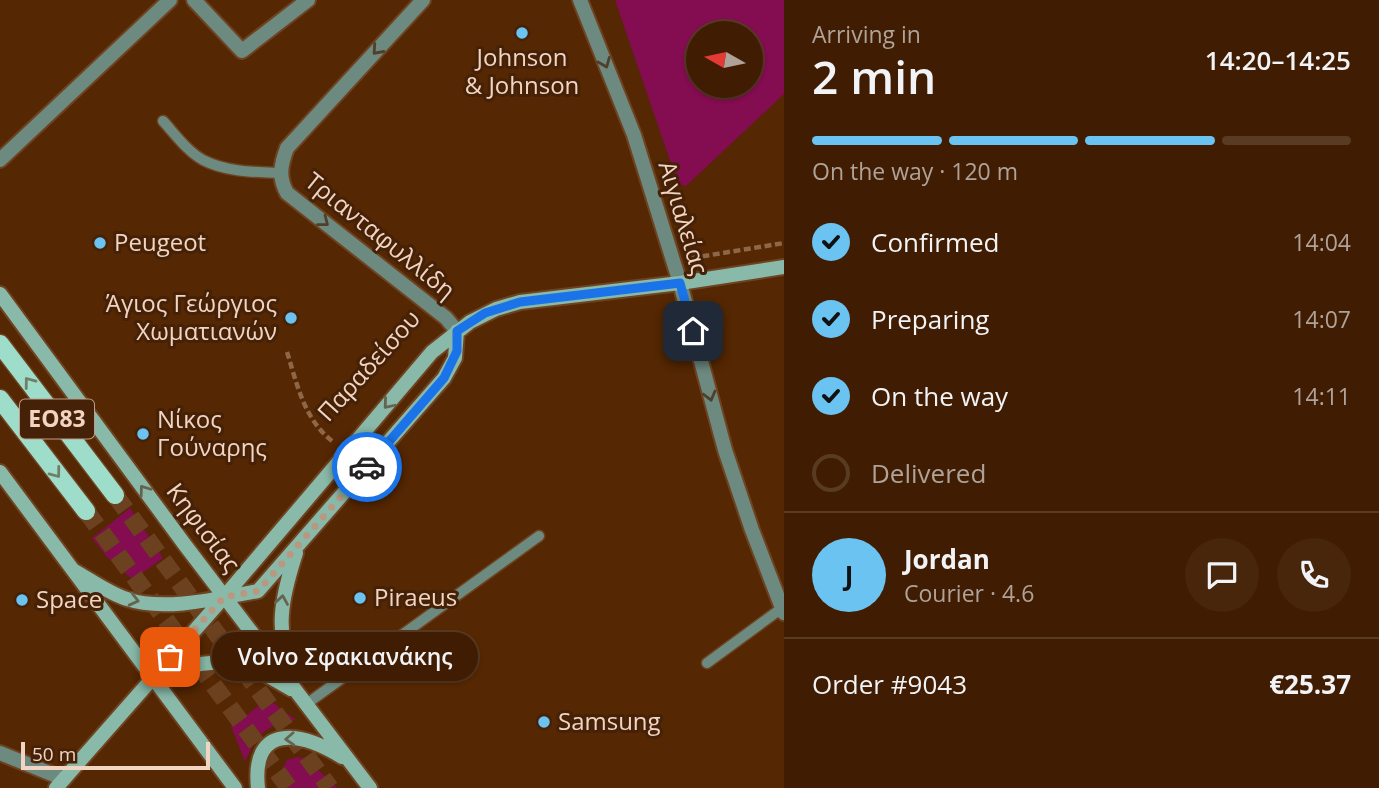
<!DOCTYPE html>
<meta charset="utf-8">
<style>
:root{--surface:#401d02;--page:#47260c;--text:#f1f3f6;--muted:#aea299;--line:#593b24;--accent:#6ac3f1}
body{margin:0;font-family:"Open Sans",sans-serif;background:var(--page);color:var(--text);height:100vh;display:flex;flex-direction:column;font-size:26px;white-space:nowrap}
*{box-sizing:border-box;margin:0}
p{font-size:23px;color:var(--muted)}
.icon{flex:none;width:38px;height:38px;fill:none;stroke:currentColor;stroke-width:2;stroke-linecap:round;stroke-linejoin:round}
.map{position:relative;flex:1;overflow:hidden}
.details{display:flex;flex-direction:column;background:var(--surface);width:595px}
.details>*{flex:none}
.needle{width:46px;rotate:279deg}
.controls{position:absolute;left:686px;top:21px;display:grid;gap:14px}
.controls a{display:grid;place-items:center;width:77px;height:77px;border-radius:50%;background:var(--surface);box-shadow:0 2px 5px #0004,0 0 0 2px var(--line);font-size:35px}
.scale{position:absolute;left:21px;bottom:18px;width:189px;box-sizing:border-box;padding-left:7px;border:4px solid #f1d4c2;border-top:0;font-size:19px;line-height:24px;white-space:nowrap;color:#f1d4c2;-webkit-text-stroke:5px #442107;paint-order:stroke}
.pin{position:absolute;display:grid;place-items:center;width:60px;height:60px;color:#fff;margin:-30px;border-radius:14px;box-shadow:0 4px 10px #0006}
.courier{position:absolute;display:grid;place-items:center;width:70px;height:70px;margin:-35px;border:5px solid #1a73e8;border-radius:50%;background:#fff;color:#222;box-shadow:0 2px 9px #0007}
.bubble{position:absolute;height:49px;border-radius:24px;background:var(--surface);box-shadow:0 2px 5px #0004,0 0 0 2px var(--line);font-size:23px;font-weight:600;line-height:49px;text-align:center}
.summary em{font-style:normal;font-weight:600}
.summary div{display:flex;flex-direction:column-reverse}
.summary{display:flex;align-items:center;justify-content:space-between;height:119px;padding:0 28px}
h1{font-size:46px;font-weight:600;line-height:52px}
.bar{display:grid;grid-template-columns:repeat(4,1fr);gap:10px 7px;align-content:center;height:84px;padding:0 28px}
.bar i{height:9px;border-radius:5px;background:var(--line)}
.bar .on{background:var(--accent)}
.bar p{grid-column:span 4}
.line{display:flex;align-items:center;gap:18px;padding:0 28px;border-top:2px solid var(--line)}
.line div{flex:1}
.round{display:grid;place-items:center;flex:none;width:74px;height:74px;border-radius:37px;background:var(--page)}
ol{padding:0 28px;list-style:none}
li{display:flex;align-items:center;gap:21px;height:77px}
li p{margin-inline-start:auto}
li .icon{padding:7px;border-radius:50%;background:var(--accent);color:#111;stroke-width:4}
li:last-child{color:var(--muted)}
li i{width:38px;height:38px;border:4px solid var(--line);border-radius:50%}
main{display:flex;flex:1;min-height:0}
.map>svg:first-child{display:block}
.green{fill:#840c51;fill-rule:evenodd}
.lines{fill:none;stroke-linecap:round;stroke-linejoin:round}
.primary-tunnel{stroke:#6c411f;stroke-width:18;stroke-dasharray:18 9;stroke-linecap:butt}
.lane-casing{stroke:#6e4321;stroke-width:13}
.street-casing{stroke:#6e4321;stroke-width:18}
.secondary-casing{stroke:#6e4321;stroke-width:18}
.primary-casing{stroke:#6e4321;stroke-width:21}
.path{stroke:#8e6648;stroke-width:4.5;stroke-dasharray:7 3.5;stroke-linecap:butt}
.lane{stroke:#6c8a80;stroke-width:10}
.street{stroke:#6c8a80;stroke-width:14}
.secondary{stroke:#89b9a9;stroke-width:14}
.primary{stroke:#9eddca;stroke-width:18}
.oneway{stroke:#50402b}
.oneway2{stroke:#717f68}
.oneway3{stroke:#636550}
.done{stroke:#ba977f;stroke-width:7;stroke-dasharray:0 12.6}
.route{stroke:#1a73e8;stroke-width:9}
.poi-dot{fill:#6ac3f1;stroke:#442107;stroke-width:2.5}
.labels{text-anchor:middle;stroke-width:6;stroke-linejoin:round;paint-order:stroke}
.shield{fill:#442107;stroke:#bd9e8a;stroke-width:2}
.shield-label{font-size:23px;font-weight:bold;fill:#f1d4c2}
.poi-label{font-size:24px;fill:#f1d4c2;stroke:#442107;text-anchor:start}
.street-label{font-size:24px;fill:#f1d4c2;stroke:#442107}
</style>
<main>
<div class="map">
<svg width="784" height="788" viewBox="0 0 784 788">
<rect width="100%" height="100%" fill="#552702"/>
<path class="green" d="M615,0H784V94L686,186L678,184ZM698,33H751V86H698Z
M130,508L163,558L133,580L107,557L92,538Z
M268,699L296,720C267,724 256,735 245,762L231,726Z
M298,757L305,758L338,788H285C280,776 281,771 287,760Z"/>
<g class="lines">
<path class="primary-tunnel" d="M115,495L330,788
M86,511L289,788"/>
<g class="lane-casing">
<path id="lane" d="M163,121C175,134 187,151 203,160C226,172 255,172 280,173
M707,663L782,608
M305,705L539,536"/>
</g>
<g class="street-casing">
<path id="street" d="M194,0L242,51L308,0
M423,0L287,148C281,164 278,177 287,193L446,318L457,331
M580,0L634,135L680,283L725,450L752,530L784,613
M0,160L170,0
M0,753L64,779"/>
</g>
<g class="secondary-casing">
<path id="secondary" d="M0,294L185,545L370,788
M0,472L235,788
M73,570C91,580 108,593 127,599C164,612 220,598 258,591L444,378L455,358L457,331
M154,676C186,665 219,657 252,668C265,673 278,682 291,689
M291,679C276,628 280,602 296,553
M56,788L224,597L432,352L470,322L496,309L520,302L680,283L784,267
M258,788C251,722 301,732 342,757"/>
</g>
<g class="primary-casing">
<path id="primary" d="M0,344L115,495
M0,399L86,511"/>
</g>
<path class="path" d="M692,258L784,243
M287,352C297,384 304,419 332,441"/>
<use href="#lane" class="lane"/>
<use href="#street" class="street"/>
<use href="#secondary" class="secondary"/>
<use href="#primary" class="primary"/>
</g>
<defs><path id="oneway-chevron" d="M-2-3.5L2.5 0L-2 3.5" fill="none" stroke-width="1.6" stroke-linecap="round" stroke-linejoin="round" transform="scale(1.75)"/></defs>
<g class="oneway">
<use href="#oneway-chevron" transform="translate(377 50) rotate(132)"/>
<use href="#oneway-chevron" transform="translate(605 63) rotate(68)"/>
<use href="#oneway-chevron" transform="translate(324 222) rotate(38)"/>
<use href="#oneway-chevron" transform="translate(710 396) rotate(75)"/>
</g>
<g class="oneway2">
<use href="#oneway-chevron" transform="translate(29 382) rotate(-127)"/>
<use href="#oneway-chevron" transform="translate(56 473) rotate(53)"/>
</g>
<g class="oneway3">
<use href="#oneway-chevron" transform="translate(388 404) rotate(130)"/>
<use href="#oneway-chevron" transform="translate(144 490) rotate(-126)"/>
<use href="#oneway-chevron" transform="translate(134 600) rotate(14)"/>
<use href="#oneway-chevron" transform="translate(282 600) rotate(-81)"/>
<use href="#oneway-chevron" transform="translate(290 739) rotate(177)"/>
</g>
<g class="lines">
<path class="done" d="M170,657L224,597L258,591L367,467"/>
<path class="route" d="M367,467L444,378L457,351V331L485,313L520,302L680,283L693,331"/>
</g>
<g class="poi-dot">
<circle cx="522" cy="33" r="7"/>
<circle cx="100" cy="243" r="7"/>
<circle cx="291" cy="318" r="7"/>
<circle cx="143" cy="434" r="7"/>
<circle cx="360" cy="598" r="7"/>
<circle cx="22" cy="600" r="7"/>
<circle cx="544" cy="722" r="7"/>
</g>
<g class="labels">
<rect class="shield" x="20" y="399.5" width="74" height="39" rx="5"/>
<g class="shield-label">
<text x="57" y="427">ΕΟ83</text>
</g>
<g class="poi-label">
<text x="522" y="66" text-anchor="middle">Johnson<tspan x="522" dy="28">&amp; Johnson</tspan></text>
<text x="114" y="251">Peugeot</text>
<text x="277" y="312" text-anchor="end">Άγιος Γεώργιος<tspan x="277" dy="28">Χωματιανών</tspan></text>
<text x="157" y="428">Νίκος<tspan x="157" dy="28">Γούναρης</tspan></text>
<text x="374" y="606">Piraeus</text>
<text x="36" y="608">Space</text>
<text x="558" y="730">Samsung</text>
</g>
<g class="street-label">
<text transform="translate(683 218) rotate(73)" y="8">Αιγιαλείας</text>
<text transform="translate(380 236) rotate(39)" y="8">Τριανταφυλλίδη</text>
<text transform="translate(369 366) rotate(-48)" y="8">Παραδείσου</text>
<text transform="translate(203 528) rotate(53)" y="8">Κηφισίας</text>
</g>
</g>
</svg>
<div class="controls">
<a><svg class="needle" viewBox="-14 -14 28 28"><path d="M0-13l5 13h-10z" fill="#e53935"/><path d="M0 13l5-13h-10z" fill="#aea299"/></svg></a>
</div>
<div class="scale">50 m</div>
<div class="pin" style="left:170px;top:657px;background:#ea580c"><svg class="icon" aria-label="bag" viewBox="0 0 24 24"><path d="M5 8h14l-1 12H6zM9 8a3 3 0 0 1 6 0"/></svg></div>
<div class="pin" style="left:693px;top:331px;background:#1f2937"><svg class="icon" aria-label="home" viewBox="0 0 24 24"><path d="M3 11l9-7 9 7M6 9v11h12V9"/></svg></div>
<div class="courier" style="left:367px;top:467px"><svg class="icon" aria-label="car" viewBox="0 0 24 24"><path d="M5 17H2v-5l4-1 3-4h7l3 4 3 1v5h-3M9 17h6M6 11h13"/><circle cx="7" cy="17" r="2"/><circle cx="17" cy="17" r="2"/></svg></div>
<div class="bubble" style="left:212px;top:632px;width:266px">Volvo Σφακιανάκης</div>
</div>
<section class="details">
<div class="summary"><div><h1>2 min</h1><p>Arriving in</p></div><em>14:20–14:25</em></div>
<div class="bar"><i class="on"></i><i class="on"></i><i class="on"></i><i></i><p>On the way · 120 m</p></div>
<ol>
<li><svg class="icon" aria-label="check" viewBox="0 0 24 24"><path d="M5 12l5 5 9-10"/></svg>Confirmed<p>14:04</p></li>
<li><svg class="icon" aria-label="check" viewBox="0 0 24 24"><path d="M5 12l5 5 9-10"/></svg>Preparing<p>14:07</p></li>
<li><svg class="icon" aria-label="check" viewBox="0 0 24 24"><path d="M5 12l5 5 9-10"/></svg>On the way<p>14:11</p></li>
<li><i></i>Delivered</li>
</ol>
<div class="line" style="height:126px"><b class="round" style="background:var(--accent);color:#111">J</b><div><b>Jordan</b><p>Courier · 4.6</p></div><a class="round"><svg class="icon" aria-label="chat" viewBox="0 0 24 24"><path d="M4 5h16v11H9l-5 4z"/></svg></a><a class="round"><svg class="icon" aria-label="phone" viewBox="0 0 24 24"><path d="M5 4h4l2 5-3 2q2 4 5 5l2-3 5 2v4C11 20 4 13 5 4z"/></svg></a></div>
<div class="line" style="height:91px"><div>Order #9043</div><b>€25.37</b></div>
</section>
</main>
